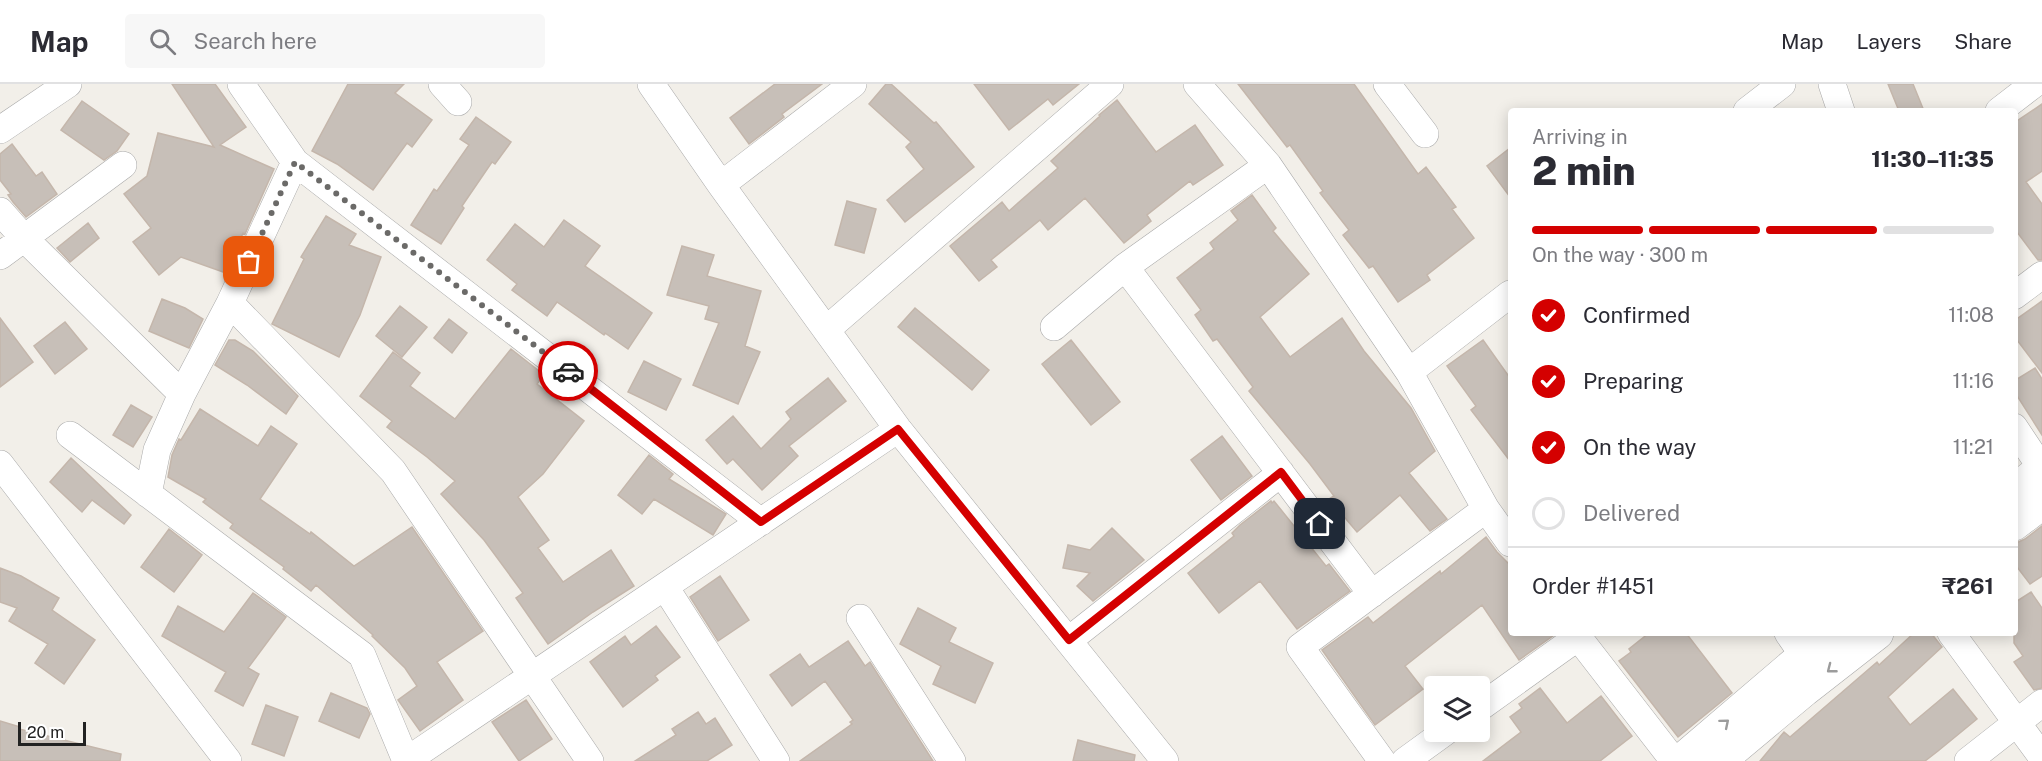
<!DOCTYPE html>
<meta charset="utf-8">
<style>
:root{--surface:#fff;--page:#f7f7f7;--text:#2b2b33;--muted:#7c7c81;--line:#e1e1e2;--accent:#d40000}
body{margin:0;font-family:"Public Sans",sans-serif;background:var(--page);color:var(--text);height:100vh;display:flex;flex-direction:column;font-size:22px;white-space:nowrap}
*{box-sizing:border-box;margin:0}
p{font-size:20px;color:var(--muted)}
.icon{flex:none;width:33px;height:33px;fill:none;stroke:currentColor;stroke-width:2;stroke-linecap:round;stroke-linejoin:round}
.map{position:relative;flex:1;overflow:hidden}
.details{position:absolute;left:1508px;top:24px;width:510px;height:528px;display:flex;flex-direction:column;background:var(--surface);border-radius:6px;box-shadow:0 3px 15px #0003}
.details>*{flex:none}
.controls{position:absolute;left:1424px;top:592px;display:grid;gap:12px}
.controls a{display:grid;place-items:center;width:66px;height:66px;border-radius:6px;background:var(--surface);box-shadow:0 3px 15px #0003;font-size:30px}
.scale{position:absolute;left:18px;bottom:15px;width:68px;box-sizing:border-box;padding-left:6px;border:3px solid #222;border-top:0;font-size:16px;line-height:21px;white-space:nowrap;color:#222;-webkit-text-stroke:4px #fff;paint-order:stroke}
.pin{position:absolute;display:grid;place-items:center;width:51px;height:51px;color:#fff;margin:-26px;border-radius:12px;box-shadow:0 3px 9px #0006}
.courier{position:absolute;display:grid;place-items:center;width:60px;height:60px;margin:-30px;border:4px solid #d40000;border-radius:50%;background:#fff;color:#222;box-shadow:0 2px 8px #0007}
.overview em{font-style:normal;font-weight:800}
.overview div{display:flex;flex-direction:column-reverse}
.overview{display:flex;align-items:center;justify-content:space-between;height:102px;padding:0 24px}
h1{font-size:39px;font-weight:800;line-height:45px}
.bar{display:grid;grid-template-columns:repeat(4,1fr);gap:9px 6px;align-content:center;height:72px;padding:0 24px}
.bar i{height:8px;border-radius:4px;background:var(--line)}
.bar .current{background:var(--accent)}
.bar p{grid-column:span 4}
.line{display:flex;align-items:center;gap:15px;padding:0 24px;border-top:2px solid var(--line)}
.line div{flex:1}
ol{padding:0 24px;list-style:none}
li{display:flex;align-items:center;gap:18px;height:66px}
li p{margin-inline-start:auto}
li .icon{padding:6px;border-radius:50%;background:var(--accent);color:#fff;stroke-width:4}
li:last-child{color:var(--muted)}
li i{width:33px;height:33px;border:3px solid var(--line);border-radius:50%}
header{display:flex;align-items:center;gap:36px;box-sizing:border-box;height:84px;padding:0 30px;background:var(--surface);border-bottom:2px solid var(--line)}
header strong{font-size:28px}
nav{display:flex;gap:33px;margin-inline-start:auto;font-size:21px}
.search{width:420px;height:54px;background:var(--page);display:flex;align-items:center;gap:15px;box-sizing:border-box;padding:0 21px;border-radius:6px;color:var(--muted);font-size:22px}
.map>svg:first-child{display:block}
.building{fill:#c7bfb8;stroke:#c4b6ab;stroke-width:1.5}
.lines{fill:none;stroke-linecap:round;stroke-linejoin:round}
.minor-casing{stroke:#a9a9a9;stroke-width:28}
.tertiary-casing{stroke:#a9a9a9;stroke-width:34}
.minor{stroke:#fff;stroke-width:27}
.tertiary{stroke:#fff;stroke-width:33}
.oneway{stroke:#9c9c9c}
.done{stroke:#6b6a68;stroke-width:6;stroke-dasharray:0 10.8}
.route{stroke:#d40000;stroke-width:8}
</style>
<header>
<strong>Map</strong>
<div class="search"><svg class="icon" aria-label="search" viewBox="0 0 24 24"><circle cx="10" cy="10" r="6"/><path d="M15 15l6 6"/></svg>Search here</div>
<nav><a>Map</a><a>Layers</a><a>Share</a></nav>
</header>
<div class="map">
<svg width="2042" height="677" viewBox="0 0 2042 677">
<rect width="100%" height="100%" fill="#f2efe9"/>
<path class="building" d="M172,0H215L246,43L220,61L274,85L245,150L243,149L226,189L181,173L159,191L133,158L151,144L124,110L147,92L158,49L214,63Z
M348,0H404L395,9L432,36L412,63L407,59L373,106L337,80L312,67Z
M775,0H822L782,30L784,33L749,60L730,34Z
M886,0H891L934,39L936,38L974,83L905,138L887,116L924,85L906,63L911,58L869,20Z
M974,0H1079L1053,21L1048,15L1009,46Z
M1238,0H1354L1418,90L1426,83L1456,123L1452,125L1474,154L1427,191L1430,196L1398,218L1373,182L1369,184L1343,151L1349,146L1320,109L1323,107L1290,61L1287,63Z
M1888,0H1913L1924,27H1899Z
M1117,16L1156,68L1195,41L1223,81L1193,101L1190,97L1147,131L1151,137L1124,159L1085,114L1048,146L1040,136L991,176L997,183L979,197L950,162L1002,118L1009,127L1058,84L1051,77L1100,32L1099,31Z
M82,17L129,50L117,67L104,76L61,46Z
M2042,20V87L2026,98L2042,120V176H2038L2014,144V39Z
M476,33L511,58L495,80L492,78L462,122L464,124L441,160L411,141L434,105L437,107L469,61L460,55Z
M12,60L36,92L42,88L57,110L26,133L13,118L8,111L11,110L0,96V70Z
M1510,64V113L1487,82Z
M1252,111L1276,144L1273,147L1309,190L1260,233L1290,273L1342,234L1364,267L1411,324L1435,367L1409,389L1447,435L1430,447L1400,411L1357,448L1329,415L1334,412L1310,380L1249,307L1253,303L1217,255L1213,257L1195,231L1201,226L1177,194L1214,165L1210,159L1238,136L1231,127Z
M847,117L876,125L864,169L835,161Z
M326,132L356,150L349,161L381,173L360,231L339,273L272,240L304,175L301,173Z
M564,136L600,162L585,182L652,229L628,265L605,249L604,251L557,218L547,232L512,206L517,200L487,176L515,140L544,163Z
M88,139L99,154L70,178L57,164Z
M682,162L714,171L707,192L761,207L745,262L760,268L738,320L693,301L719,239L705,235L709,222L667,211Z
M162,215L185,224L203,235L189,264L149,247Z
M2042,217V289L2014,252V237Z
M400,222L427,243L402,273L376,252Z
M915,224L989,286L972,306L898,243Z
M0,234L33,278L0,303Z
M449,235L467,249L452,269L434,254Z
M65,238L87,265L55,290L34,262Z
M229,256H235L253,267L298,312L286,330L247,301L215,281Z
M1071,256L1120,318L1091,341L1042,280Z
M1483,256L1510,294V377L1471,326L1476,322L1447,282Z
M511,265L544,291L537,300L584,337L543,390L518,413L549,456L538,464L563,498L611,466L634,502L593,528L548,560L516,514L523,509L484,456L441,410L455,397L427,373L387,343L392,337L360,312L393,268L420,289L410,302L455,335Z
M644,277L681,295L666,326L628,308Z
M2035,284L2042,295V351L2014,307V297Z
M828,294L846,317L789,362L798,372L762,406L733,375L727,380L706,356L733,332L761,365L791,335L786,328Z
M131,321L152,333L133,363L113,351Z
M200,325L258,362L271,342L297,360L260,415L310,450L311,448L354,482L412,443L483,547L437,578L463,616L420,647L398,616L417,602L405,584L372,552L373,551L316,501L311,507L283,485L284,483L230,444L233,440L203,418L206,415L168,393L172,371L179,355L181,356Z
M1222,352L1252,392L1221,416L1191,376Z
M649,371L673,390L669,395L726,430L713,451L654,415L642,430L618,411Z
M71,374L131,431L124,440L92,416L82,428L50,398Z
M1271,417L1272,419L1274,417L1326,482L1329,480L1350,507L1297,545L1260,497L1219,529L1188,489L1234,452L1232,449L1240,441Z
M2042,442V492L2030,500L2014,479V460L2025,455Z
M1112,444L1144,476L1093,517L1077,502L1090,489L1063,484L1068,461L1090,466Z
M169,445L202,471L174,508L141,483Z
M1486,453L1497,468L1510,481V549H1557L1519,576L1482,521L1405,582L1423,605L1375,641L1322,566L1368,533L1373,539L1440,487L1441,490Z
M0,484L21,492L59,514L52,526L95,556L64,600L35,579L48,560L9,537L17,524L0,518Z
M720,492L749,536L718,557L690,513Z
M2031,508L2042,524V604L2034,606L2014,578L2023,572L2014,559V519Z
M253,509L286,533L248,584L259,590L243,622L215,607L226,588L162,552L178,522L224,548Z
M918,524L956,544L949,558L993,579L975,619L933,600L941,582L900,560Z
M656,542L680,573L655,592L658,596L623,623L590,578L625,552L631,561Z
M1649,549H1686L1732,609L1678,653L1619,577L1631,568L1629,565Z
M1914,549H1931L1942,563L1888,613L1910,641L1953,605L1977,635L1938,667L1925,677H1760L1784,648L1790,653L1877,578L1879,581Z
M848,557L865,582L870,578L933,677H800L852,640L850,638L853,636L825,597L792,622L770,591L800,570L809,583Z
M1540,604L1567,639L1601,612L1632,652L1600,677H1483L1521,648L1510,633L1522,624L1519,620Z
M331,609L367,624L370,630L359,654L319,637Z
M526,616L552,655L519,677L492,638Z
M266,621L298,633L284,672L252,660Z
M698,628L706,640L715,634L732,661L707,677H635L676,651L672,645Z
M0,637L20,643L19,645L121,670L120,677H0Z
M1078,656L1135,671L1134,677H1073Z"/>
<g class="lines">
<g class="minor-casing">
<path id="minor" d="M241,0L295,78L761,438
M442,0L458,18
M651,0L721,101L898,345L1165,677
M1387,0L1425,50
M1832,0L1841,27
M1747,27L1782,0
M1999,27L2034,0
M0,46L68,0
M1268,81L1409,288
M721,101L853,0
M0,127L23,153L182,310L230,219L393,387L590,677
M0,172L123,81
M1125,183L1372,510
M1510,210L1409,288L1486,425L1510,459
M2014,212L2042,191
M230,219L295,78
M1054,243L1125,183L1268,81L1197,0
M826,246L1110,0
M2014,343L2042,385
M70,351L362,571L406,677L898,345
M0,380L228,677
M148,410L157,366L182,310
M665,503L776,677
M860,534L952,677
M1788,549L1804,572
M1951,549L2042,673
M1069,556L1281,389
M1479,624L1578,553L1674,677
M1382,677L1300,563L1486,425
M1405,677L1445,648
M1968,677L2042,619"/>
</g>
<g class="tertiary-casing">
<path id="tertiary" d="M2014,407L2042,385
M2014,440L2042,419
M1681,677L1804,572L1836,549
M1719,677L1804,606L1877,549"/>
</g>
<use href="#minor" class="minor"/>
<use href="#tertiary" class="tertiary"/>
</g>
<defs><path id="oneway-chevron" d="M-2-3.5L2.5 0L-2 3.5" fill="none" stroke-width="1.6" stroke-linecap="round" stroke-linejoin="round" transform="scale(1.5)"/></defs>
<g class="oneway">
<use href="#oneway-chevron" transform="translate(1831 585) rotate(142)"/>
<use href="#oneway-chevron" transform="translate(1725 639) rotate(-40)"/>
</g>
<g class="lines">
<path class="done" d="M249,178L295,78L568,287"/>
<path class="route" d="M568,287L761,438L898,345L1069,556L1281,388L1320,440"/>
</g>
</svg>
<div class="controls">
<a><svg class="icon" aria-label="layers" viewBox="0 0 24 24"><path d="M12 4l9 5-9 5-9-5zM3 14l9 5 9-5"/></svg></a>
</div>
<div class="scale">20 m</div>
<div class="pin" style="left:249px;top:178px;background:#ea580c"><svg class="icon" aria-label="bag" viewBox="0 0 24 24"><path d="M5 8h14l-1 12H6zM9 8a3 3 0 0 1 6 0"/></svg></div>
<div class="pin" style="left:1320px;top:440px;background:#1f2937"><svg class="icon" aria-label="home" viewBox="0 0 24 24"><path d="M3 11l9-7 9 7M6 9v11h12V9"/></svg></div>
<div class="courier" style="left:568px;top:287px"><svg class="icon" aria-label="car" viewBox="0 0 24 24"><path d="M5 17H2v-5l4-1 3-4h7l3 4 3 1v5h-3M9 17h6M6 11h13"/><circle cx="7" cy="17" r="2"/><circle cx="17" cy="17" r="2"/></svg></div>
<section class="details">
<div class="overview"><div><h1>2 min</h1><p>Arriving in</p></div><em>11:30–11:35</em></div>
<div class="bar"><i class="current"></i><i class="current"></i><i class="current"></i><i></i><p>On the way · 300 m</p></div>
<ol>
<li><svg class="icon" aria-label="check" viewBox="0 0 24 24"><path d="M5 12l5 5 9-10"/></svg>Confirmed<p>11:08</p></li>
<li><svg class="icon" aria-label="check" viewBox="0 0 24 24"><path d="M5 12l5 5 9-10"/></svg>Preparing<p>11:16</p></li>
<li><svg class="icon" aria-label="check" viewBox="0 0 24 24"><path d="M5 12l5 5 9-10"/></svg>On the way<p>11:21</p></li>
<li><i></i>Delivered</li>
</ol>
<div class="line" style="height:78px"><div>Order #1451</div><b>₹261</b></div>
</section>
</div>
